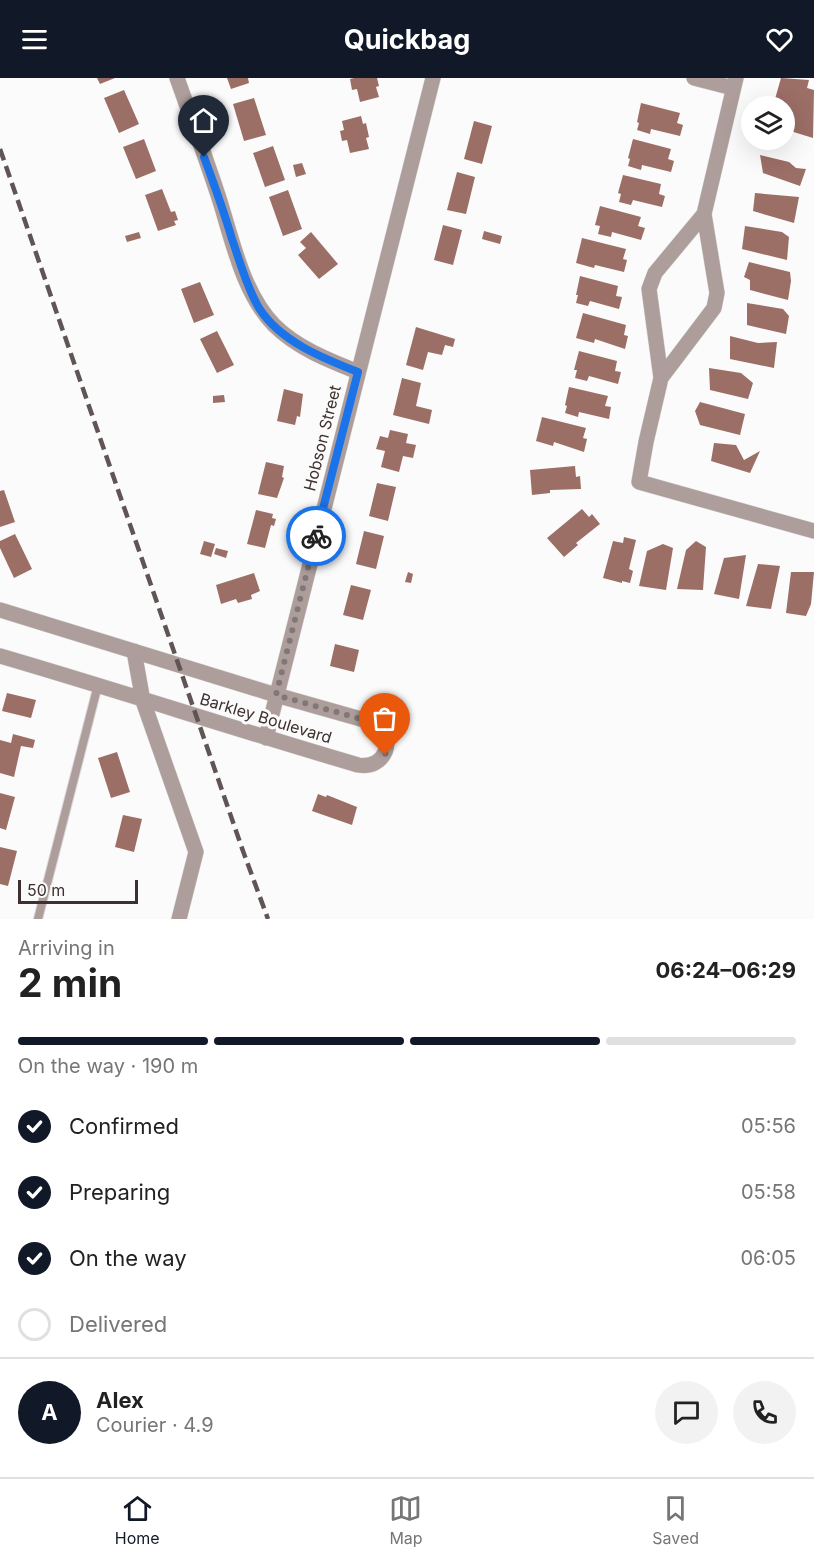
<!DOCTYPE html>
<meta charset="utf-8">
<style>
:root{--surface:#fff;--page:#f2f2f2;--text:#222;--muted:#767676;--line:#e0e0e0;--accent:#111827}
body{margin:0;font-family:Inter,sans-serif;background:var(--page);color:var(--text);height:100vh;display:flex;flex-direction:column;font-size:22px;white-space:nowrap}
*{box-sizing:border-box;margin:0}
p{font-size:20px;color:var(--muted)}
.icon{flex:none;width:33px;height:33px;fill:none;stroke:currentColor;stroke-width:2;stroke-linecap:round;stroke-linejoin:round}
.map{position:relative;height:841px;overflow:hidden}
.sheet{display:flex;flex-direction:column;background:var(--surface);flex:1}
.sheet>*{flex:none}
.buttons{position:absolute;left:741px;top:18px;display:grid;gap:12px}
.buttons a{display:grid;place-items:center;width:54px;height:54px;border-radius:50%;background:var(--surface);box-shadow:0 6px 24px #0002;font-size:30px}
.scale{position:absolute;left:18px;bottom:15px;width:120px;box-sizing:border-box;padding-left:6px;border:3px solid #3d302e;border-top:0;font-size:16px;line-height:21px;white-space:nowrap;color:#3d302e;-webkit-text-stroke:4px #fbfbfb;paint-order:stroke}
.pin{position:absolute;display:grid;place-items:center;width:51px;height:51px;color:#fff;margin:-62px -26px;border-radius:50% 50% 50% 0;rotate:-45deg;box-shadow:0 0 6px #0007}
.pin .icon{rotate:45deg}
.courier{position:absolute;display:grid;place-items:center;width:60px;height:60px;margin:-30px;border:4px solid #1a73e8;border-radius:50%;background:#fff;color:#222;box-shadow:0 2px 8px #0007}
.summary em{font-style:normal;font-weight:700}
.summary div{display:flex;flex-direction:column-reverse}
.summary{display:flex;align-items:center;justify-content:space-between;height:102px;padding:0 18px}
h1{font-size:39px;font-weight:700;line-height:45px}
.bar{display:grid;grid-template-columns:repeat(4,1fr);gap:9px 6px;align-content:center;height:72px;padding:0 18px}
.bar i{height:8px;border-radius:4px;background:var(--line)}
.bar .active{background:var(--accent)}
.bar p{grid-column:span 4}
.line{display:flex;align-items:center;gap:15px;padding:0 18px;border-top:2px solid var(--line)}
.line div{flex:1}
.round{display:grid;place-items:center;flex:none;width:63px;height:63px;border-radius:32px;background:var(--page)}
ol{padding:0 18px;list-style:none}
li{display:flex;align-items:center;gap:18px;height:66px}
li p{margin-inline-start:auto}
li .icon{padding:6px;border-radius:50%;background:var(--accent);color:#fff;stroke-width:4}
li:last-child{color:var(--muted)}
li i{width:33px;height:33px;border:3px solid var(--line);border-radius:50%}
header{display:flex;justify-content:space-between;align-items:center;height:78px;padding:0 18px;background:var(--accent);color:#fff;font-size:27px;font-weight:700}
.tab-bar{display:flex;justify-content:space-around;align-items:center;height:84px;border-top:2px solid var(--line);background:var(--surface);font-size:16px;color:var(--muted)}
.tab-bar a{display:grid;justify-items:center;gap:3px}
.tab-bar .active{color:var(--accent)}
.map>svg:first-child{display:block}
.building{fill:#9b6e66}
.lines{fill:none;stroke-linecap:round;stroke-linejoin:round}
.service-casing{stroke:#d9d6d6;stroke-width:10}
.minor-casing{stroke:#d9d6d6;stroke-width:16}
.service{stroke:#ad9e9b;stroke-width:8}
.minor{stroke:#ad9e9b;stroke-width:15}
.rail{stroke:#605554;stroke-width:4.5;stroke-dasharray:12 6;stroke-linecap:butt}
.done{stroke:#807776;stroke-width:6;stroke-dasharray:0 10.8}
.route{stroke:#1a73e8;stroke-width:8}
.labels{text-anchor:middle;stroke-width:6;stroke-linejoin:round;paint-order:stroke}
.street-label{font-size:16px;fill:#3d302e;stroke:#fbfbfb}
</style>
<header><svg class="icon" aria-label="menu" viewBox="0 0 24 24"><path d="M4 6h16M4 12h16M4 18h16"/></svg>Quickbag<svg class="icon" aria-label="heart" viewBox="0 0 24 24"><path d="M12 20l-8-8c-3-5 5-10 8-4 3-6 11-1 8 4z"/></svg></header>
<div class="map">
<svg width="814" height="841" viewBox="0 0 814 841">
<rect width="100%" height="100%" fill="#fbfbfb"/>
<path class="building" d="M97,0H115L100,6Z
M227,0H248L249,5L231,11Z
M354,0H377L379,8L376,9L379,19L360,24L357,11L352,12L350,1Z
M781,0L809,2L807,10L814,12L813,60L784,51V28H773Z
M124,12L139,46L119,55L104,20Z
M254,20L266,57L244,63L233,26Z
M641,25L680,35L677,45L683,47L680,58L651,51L650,56L637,52L639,45L637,44Z
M361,38L363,46L366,45L369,59L366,60L369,71L350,75L347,62L342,63L340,53L344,52L342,43Z
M474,43L492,48L482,86L464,81Z
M144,61L156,93L136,101L123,69Z
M633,61L671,71L668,81L674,83L671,94L642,87L641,92L628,88L630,81L628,80Z
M273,68L285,102L265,109L253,75Z
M760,77L789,84L796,90L806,91L800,108L763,95Z
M302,85L306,96L296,99L293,87Z
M457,94L475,99L466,136L447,132Z
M623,97L661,106L659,116L665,118L662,129L633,122L631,127L619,124L621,116L618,115Z
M162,111L171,134L175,133L178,142L174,143L176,147L158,153L145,117Z
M288,112L302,151L283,158L269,119Z
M755,115L799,119L794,145L753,133Z
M600,128L641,139L638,148L645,150L641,162L612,154L611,159L598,156L600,148L595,147Z
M443,147L462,152L453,187L434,182Z
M745,148L782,154L789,159L787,182L742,171Z
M484,153L502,158L500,166L482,161Z
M139,154L141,160L127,164L125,158Z
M311,154L338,186L319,201L298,177L306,170L300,164Z
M582,160L626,171L623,181L627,182L624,194L595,187L594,190L576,185Z
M749,184L790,194L791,203L788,222L750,212V202L744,199Z
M580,198L618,208L616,218L622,219L619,231L590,223L588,228L576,225L578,217H576Z
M200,204L214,237L194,245L181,211Z
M747,225L783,231L789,238L786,256L747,247Z
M583,235L626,247L624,257L628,258L625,271L595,261L594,265L576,260Z
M416,249L455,261L453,269L445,267L442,277L428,274L423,292L406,287Z
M217,253L234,287L217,295L200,261Z
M730,258L758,265L777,264L774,290L730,281Z
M579,273L617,283L615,293L621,294L618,306L589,298L587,303L575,300L577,292H574Z
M709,290L741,295L753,305L748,321L710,312Z
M402,300L421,305L416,328L432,332L429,346L393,337Z
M569,309L608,318L605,328L611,329L609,341L579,334L578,339L565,335L567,328L565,327Z
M284,311L303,316L300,339L297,338L295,347L277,343Z
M224,317L225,324L213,325V318Z
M700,324L745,336L740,357L700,347L695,333Z
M542,339L586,350L583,360L587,361L584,374L554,364L553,368L536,363Z
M390,352L408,356L406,365L416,367L413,380L403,378L399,394L381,389L385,373L376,371L380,358L388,360Z
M714,365L736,367L744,382L760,373L750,395L711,383Z
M266,384L284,388L282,399L284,400L277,420L258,416Z
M575,388L576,399L580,398L581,411L550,412V415L532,417L530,392Z
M377,405L396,409L388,443L369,438Z
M4,412L15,444L0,449V413Z
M582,431L589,439L592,436L600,446L576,465L578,467L564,479L547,460Z
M256,432L273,436L272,440L276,441L274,448L271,447L265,470L247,466Z
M364,453L384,458L376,491L356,486Z
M15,456L32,491L14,500L0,470V463Z
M624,459L636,462L629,491L633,493L630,505L622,503V505L603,500L613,463L623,465Z
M204,463L215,466L211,479L200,476Z
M696,463L706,469L703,512L677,511L686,472Z
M663,466L673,470L666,512L639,508L647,473Z
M216,470L228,473L226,480L214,476Z
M746,477L739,521L714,516L724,480Z
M758,486L780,488L771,531L746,528Z
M408,494L413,496L411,505L405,504Z
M791,494H814L811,526L806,538L786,535Z
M254,495L260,513L251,517L252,521L238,525L236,521L221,526L216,507Z
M351,507L371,512L363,542L343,537Z
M335,566L359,572L354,594L330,588Z
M7,615L36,622L31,640L2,633Z
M13,656L35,662L33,670L21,668L14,699L0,695V662L11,665Z
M117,674L130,714L111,720L98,680Z
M0,715L15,719L6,752L0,750Z
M318,716L326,719L327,717L357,729L352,747L312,733Z
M123,737L142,741L134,774L115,769Z
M0,769L17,773L8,808L0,806Z"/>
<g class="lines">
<g class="service-casing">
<path id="service" d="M38,841L98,607"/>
</g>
<g class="minor-casing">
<path id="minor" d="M177,0C191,39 205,78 218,117C232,160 242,214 274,247C297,270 328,282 358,294
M694,0L733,10
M736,0L704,136L717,215L714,230L661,300L646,364L639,404L814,453
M661,300L649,211L655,195L704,136
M0,532L276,617L375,645C398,660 385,692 358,687C238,652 120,613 0,578
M134,573L143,623L196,774L179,841
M266,660L433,0"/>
</g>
<use href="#service" class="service"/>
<use href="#minor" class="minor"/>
<path class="rail" d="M0,71L243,773L268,841"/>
</g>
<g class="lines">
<path class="done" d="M316,458L276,617L375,645C387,653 390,664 385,677"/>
<path class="route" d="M204,79C214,106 224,134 232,161C240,184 247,210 259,230C280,263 322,280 358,294L316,458"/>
</g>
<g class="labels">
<g class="street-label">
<text transform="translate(322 360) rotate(-76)" y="6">Hobson Street</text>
<text transform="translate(266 640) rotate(17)" y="6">Barkley Boulevard</text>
</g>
</g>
</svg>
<div class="buttons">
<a><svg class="icon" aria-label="layers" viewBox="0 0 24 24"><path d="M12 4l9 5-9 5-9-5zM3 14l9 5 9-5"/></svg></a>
</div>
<div class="scale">50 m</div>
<div class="pin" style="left:385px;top:677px;background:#ea580c"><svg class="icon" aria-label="bag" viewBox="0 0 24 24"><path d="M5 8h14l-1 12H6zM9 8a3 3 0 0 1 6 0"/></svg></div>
<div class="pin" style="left:204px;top:79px;background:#1f2937"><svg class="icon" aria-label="home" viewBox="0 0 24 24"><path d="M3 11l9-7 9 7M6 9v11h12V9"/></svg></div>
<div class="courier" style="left:316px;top:458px"><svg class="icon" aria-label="bike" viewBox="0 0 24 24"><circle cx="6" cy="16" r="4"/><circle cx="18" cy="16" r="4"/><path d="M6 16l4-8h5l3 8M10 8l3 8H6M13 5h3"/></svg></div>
</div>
<section class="sheet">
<div class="summary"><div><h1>2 min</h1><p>Arriving in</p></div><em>06:24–06:29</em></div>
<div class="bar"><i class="active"></i><i class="active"></i><i class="active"></i><i></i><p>On the way · 190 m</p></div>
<ol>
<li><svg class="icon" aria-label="check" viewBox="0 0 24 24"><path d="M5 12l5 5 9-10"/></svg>Confirmed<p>05:56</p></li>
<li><svg class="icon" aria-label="check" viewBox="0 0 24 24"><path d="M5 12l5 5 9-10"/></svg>Preparing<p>05:58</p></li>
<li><svg class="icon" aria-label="check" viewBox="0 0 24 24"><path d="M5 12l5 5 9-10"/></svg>On the way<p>06:05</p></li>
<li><i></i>Delivered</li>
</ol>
<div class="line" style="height:108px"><b class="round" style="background:var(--accent);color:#fff">A</b><div><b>Alex</b><p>Courier · 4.9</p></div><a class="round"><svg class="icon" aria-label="chat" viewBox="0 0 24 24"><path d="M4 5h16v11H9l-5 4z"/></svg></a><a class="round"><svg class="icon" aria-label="phone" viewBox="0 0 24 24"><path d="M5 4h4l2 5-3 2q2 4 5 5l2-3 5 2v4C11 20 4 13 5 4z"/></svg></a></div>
</section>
<nav class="tab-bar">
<a class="active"><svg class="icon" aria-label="home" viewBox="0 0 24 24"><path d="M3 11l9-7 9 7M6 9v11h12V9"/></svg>Home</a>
<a><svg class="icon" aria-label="map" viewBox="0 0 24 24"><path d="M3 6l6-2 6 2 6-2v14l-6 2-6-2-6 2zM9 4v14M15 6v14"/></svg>Map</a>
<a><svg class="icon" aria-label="saved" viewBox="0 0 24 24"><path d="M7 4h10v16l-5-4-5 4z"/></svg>Saved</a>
</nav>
